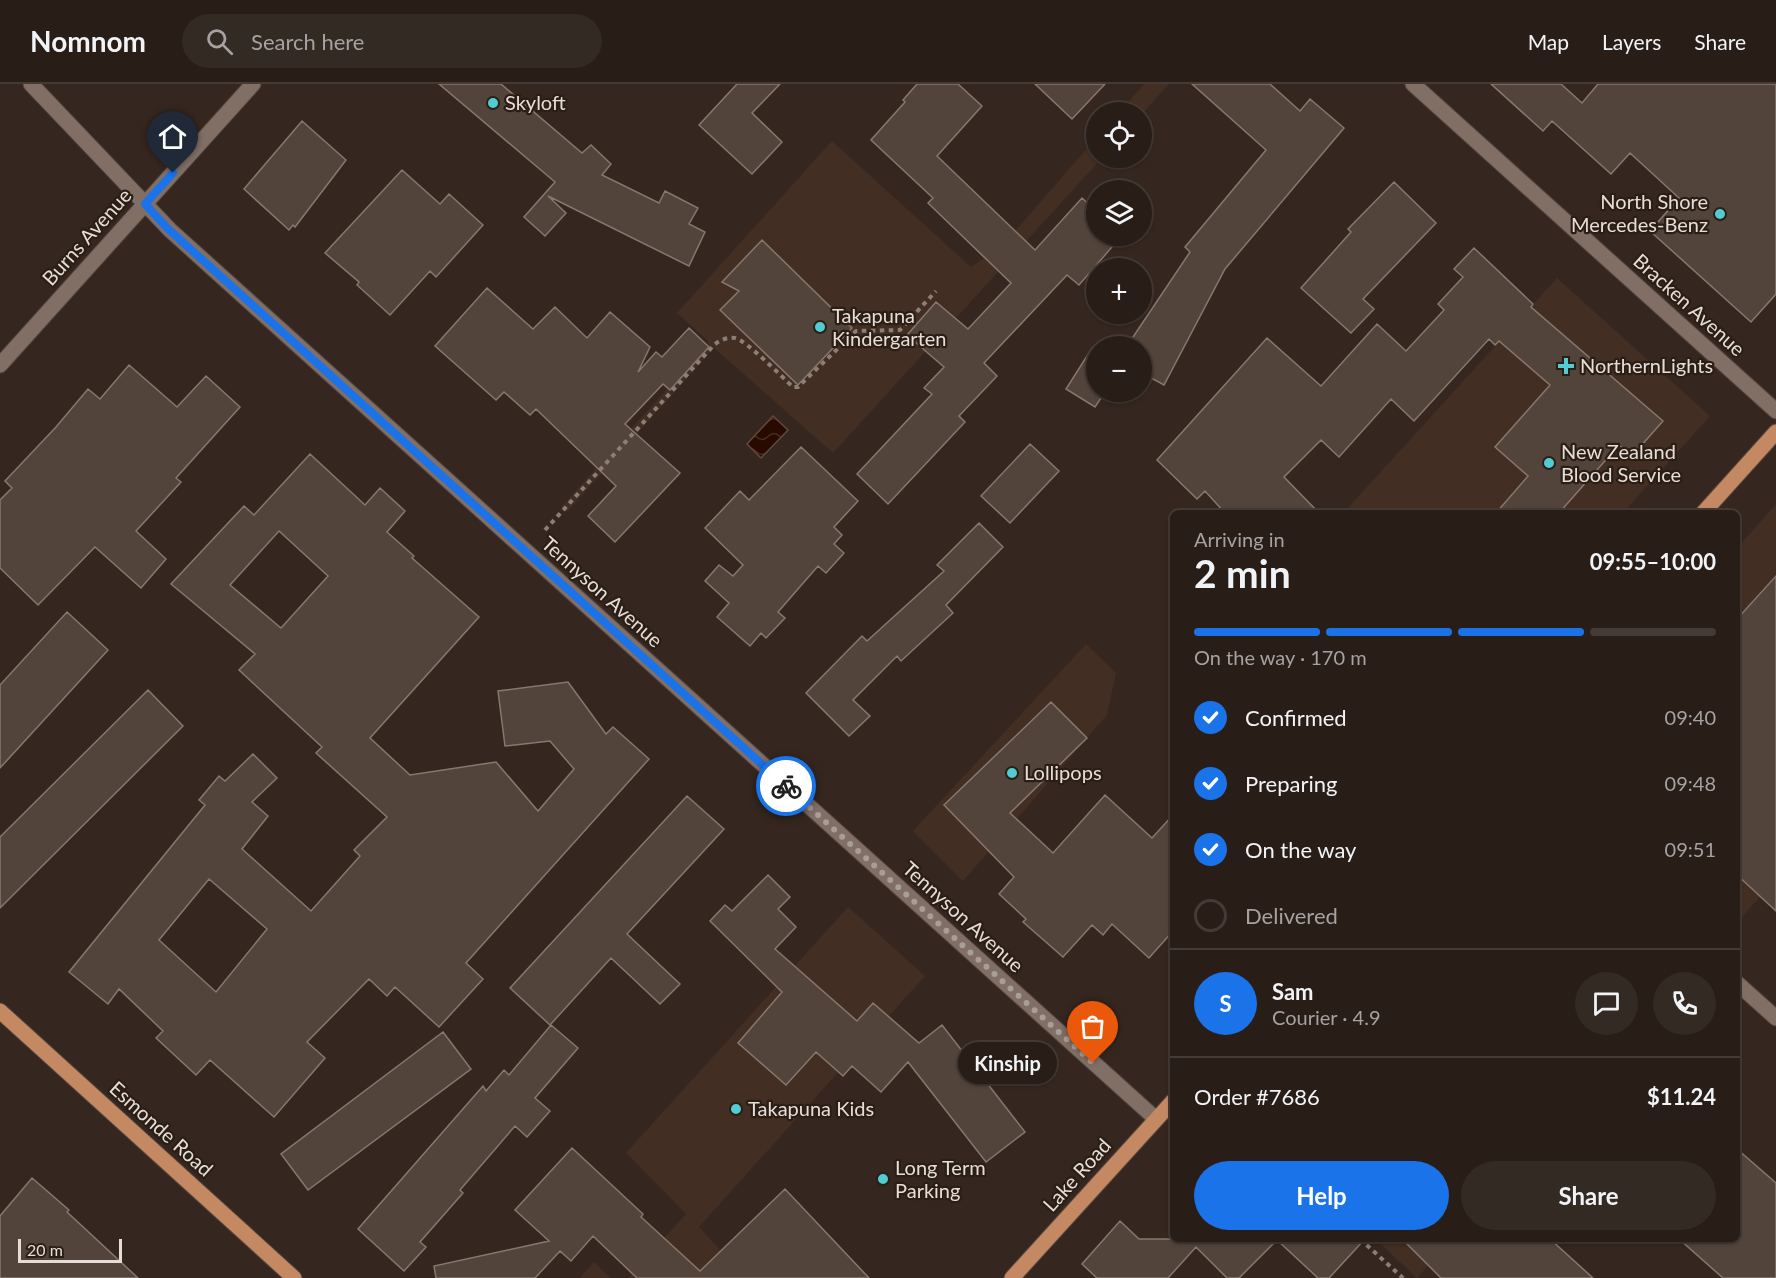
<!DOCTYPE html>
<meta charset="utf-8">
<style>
:root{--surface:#281d17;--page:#342a24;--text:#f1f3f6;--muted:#a5a2a1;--line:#443b36;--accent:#1a73e8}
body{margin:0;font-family:Lato,sans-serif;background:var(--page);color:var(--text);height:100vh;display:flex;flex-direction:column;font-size:22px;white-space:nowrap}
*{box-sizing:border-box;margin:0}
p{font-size:20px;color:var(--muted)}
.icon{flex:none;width:33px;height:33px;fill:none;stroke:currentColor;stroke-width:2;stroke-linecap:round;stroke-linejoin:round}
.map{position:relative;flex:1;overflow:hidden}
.details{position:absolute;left:1170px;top:426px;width:570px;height:732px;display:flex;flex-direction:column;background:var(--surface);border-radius:9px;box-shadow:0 2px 4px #0004,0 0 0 2px var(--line)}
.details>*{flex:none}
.controls{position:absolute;left:1086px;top:18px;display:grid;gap:12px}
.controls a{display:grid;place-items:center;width:66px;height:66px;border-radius:50%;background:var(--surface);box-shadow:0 2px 4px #0004,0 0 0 2px var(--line);font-size:30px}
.scale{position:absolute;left:18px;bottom:15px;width:104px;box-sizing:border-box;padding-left:6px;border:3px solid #e7ddd8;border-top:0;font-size:16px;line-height:21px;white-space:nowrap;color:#e7ddd8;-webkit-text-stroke:4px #2b1e15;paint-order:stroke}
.pin{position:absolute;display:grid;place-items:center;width:51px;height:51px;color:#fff;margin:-62px -26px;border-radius:50% 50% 50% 0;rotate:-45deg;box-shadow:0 0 6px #0007}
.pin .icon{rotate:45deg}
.courier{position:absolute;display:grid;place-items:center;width:60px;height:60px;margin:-30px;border:4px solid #1a73e8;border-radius:50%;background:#fff;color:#222;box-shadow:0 2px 8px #0007}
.bubble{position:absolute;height:42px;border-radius:21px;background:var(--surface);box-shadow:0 2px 4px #0004,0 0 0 2px var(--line);font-size:20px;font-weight:700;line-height:42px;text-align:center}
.head em{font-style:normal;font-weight:700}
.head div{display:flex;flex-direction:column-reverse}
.head{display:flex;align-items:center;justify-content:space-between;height:102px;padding:0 24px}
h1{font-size:39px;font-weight:700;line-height:45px}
.bar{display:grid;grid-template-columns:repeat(4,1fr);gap:9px 6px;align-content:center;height:72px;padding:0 24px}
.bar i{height:8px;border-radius:4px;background:var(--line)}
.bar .current{background:var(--accent)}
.bar p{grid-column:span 4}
.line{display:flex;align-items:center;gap:15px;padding:0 24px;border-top:2px solid var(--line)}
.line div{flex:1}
.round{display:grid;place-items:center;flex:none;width:63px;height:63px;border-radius:32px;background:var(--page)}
ol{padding:0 24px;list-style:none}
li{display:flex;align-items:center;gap:18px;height:66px}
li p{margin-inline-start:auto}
li .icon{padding:6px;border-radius:50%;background:var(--accent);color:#fff;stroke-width:4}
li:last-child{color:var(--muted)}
li i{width:33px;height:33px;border:3px solid var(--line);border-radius:50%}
.action{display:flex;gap:12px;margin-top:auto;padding:12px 24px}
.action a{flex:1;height:69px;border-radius:36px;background:var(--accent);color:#fff;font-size:24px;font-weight:700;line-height:69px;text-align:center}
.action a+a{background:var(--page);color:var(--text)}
header{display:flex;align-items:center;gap:36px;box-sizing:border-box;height:84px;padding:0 30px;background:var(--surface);border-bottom:2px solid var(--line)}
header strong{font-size:28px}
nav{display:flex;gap:33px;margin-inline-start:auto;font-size:21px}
.search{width:420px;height:54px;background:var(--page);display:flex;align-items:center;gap:15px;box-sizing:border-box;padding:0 21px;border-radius:33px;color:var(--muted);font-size:22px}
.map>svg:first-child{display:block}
.built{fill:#422e22}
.water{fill:url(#water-waves);stroke:#614941;stroke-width:1.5}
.building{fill:#53443b;stroke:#88776d;stroke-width:1.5;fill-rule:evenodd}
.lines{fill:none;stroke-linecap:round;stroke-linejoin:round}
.minor-casing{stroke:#52453e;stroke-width:17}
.secondary-casing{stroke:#52453e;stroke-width:17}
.primary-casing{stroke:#52453e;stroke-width:17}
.path{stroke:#8b7f78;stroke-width:4;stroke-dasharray:4.5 4.5;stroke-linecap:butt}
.minor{stroke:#816f66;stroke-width:15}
.secondary{stroke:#816f66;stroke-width:15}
.primary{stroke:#c48862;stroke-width:15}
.done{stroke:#a99d97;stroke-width:6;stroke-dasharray:0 10.8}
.route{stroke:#1a73e8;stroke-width:8}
.poi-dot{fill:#51ccd4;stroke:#2b1e15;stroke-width:2}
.labels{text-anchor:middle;stroke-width:4.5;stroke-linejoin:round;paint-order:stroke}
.poi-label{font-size:20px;fill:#e7ddd8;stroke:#2b1e15;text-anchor:start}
.street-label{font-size:20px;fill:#e7ddd8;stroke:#2b1e15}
</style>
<header>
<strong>Nomnom</strong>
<div class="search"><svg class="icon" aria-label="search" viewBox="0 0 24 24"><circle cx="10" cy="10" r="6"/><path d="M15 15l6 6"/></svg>Search here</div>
<nav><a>Map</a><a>Layers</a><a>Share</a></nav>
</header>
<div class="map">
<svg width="1776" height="1194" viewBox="0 0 1776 1194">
<defs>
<pattern id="water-waves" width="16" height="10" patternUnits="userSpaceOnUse" patternTransform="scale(1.5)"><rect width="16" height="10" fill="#280a00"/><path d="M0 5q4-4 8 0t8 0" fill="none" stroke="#472d24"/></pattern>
</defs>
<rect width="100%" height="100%" fill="#35271f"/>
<path class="built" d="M1144,0H1169L1142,30V28H1119Z
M1096,54V74H1102L833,369L714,264L567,428L561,423L709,258L677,229L832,57L971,183L1002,162Z
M1557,194L1710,332L1623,429H1351L1347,425Z
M1776,420V795L1742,833L1737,828V464Z
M1086,560L1116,589L1107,631L963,797L913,747Z
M848,823L925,892L699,1143L747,1194H628L686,1130L626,1069Z
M1375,1155H1452L1417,1194Z
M594,1178L611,1194H579Z"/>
<path class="water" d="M773,332L788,346L761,374L747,360Z"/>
<path class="building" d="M439,0H501L582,69L591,61L611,80L602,91L659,119L665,107L698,124L689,140L705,148L689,182L548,112L566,129L545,152L524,133L555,98Z
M737,0H780L752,29L782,58L752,90L699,41Z
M917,0H958L982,22L937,72L1035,166L1082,114L1096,127V152L1112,163L1079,201L1067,191L984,279L997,292L959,332L965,338L888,420L857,390L932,310L924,304L944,283L907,251L936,218L968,245L1011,199L928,119L933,114L871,56L905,18L903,16Z
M1035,0H1105L1072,35Z
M1192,0H1270L1300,27L1310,15L1344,44L1225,185L1164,301L1142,289V262H1127L1190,168L1185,163L1266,66Z
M1491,0H1561L1582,19L1598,0H1776V210L1751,238L1650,147L1679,114L1630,69L1611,90L1552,37L1543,47Z
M302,37L346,76L295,143L293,141L289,146L244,105Z
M402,86L440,120L449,110L483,141L436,193L430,187L390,231L357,201L359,198L325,169Z
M1394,98L1436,139L1363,215L1374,225L1351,249L1301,204L1351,148L1348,145Z
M762,156L852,244L798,301L720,226L739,207L722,198Z
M1474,164L1533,220L1531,223L1663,337L1632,372L1619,361L1559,429H1496L1528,392L1495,363L1550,301L1499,257L1495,261L1489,255L1414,337L1391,315L1339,373L1321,356L1284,393L1319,429H1225L1205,407L1197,415L1157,376L1267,254L1321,302L1377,240L1406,267L1444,226L1438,220L1463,193L1454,185Z
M487,204L533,245L555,223L587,254L610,228L650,263L638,288L656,268L662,273L689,244L709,263L670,306L663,300L625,340L680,389L615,458L588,432L616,402L536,325L530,331L504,308L496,316L435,262Z
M1092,264L1096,267V308H1105L1095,323L1066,305Z
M129,281L177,323L206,292L240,323L176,394L181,398L136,447L166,475L141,504L95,463L38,521L0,484V416L12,404L5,397L56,343L88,305L100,315Z
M1030,360L1059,387L1010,439L981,412Z
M801,363L858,417L834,443L842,451L834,460L844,469L826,489L818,482L778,528L785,534L766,554L761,549L750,562L717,533L729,519L705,497L719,481L733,492L743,481L705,444L740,407L749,416Z
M310,370L365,421L380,404L405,427L387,448L414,472L412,474L479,533L370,654L410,691L496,678L538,727L574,685L550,657L505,662L498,607L568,598L606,650L613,643L649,675L466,879L483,895L439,943L395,903L387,912L369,895L307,958L325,974L274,1033L210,976L196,991L156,954L163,947L119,905L108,920L69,888L205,721L199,716L219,692L225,697L253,670L277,694L252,718L268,732L242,765L311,827L360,772L354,766L387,733L316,669L322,663L239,586L255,570L171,500L244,422L254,431ZM279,447L328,492L281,544L230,501ZM209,795L267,845L216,908L159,856Z
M979,439L1003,463L946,521L953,529L901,577L897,572L853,616L870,632L849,652L806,609L862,552L867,557L944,487L937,481Z
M1776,492V827L1737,791V535Z
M67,528L108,566L0,684V601Z
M148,606L183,642L0,824V753Z
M1051,618L1087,654L1010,729L1053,769L1105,711L1152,754L1173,731V847L1149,874L1112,840L1103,851L1092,841L1063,873L1023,838L1026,835L999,810L1014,793L944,721Z
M687,712L724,745L627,850L680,900L660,920L611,874L550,941L510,904Z
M768,791L790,813L778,825L796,843L775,865L857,937L873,919L919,959L942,941L1025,1048L986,1078L908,978L881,1008L852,982L843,992L816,968L786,1001L738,959L782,908L710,837L725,821L732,827Z
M551,941L578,964L535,1014L550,1027L527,1053L515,1042L460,1106L463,1109L420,1158L426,1163L404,1187L358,1145L483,1002L486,1007L504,986L509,991Z
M443,948L471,985L308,1106L281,1070Z
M572,1064L643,1130L641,1133L700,1187L785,1105L869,1194H637L593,1152L571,1177L560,1167L535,1194H436L434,1182L549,1157L515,1126Z
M1737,1065L1776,1099V1194H1723L1679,1155H1737Z
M32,1094L69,1126L67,1128L138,1194H0V1132Z
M1120,1137L1139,1155H1365L1329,1194H1318L1277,1156L1239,1194H1227L1196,1163L1168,1194H1097L1082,1180Z
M1402,1155H1550L1593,1194H1441Z"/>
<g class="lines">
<g class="minor-casing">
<path id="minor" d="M31,0L170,146L1156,1035
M1737,899L1776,934"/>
</g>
<g class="secondary-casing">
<path id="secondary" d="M1413,0L1776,327
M0,281L253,0"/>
</g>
<g class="primary-casing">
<path id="primary" d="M1703,429L1776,348
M0,927L294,1194
M1012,1194L1173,1017"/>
</g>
<path class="path" d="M545,446L714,261C720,256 727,253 735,254C747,257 782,293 793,303H798L856,247L900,246L936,207
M1360,1155L1403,1194"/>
<use href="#minor" class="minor"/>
<use href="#secondary" class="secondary"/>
<use href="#primary" class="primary"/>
</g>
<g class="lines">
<path class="done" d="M786,702L1093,979"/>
<path class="route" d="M173,89L145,120L167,144L786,702"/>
</g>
<g class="poi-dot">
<circle cx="493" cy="19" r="6"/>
<circle cx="1720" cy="130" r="6"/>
<circle cx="820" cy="243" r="6"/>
<path d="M1563 273h6v6h6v6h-6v6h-6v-6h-6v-6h6z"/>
<circle cx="1549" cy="379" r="6"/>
<circle cx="1012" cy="689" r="6"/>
<circle cx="736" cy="1025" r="6"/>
<circle cx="883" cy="1095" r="6"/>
</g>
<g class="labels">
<g class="poi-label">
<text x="505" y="26">Skyloft</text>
<text x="1708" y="125" text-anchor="end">North Shore<tspan x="1708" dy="23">Mercedes-Benz</tspan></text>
<text x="832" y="239">Takapuna<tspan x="832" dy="23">Kindergarten</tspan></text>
<text x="1580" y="289">NorthernLights</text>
<text x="1561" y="375">New Zealand<tspan x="1561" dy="23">Blood Service</tspan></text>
<text x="1024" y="696">Lollipops</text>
<text x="748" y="1032">Takapuna Kids</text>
<text x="895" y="1091">Long Term<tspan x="895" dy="23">Parking</tspan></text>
</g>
<g class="street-label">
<text transform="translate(87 153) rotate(-48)" y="7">Burns Avenue</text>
<text transform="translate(1689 221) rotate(42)" y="7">Bracken Avenue</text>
<text transform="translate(602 508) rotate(42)" y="7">Tennyson Avenue</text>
<text transform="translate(963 833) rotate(42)" y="7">Tennyson Avenue</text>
<text transform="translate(161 1045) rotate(42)" y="7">Esmonde Road</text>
<text transform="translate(1077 1091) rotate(-48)" y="7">Lake Road</text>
</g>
</g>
</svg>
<div class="controls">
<a><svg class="icon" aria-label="locate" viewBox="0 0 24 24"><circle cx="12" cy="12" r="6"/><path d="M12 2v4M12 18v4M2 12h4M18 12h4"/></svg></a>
<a><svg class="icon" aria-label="layers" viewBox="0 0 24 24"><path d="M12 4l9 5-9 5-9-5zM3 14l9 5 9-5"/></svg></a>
<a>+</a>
<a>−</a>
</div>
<div class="scale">20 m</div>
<div class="pin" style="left:1093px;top:979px;background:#ea580c"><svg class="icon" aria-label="bag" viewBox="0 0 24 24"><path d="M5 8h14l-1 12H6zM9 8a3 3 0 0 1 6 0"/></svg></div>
<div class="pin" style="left:173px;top:89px;background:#1f2937"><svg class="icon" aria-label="home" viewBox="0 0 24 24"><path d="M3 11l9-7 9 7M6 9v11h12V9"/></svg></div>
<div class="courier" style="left:786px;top:702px"><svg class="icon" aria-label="bike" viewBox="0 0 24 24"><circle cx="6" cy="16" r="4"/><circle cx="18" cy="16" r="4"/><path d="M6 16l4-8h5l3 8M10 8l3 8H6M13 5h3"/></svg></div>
<div class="bubble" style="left:958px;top:958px;width:99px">Kinship</div>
<section class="details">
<div class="head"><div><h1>2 min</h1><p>Arriving in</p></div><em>09:55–10:00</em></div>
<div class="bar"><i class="current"></i><i class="current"></i><i class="current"></i><i></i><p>On the way · 170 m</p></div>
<ol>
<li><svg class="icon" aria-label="check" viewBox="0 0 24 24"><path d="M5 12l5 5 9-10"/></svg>Confirmed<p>09:40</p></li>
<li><svg class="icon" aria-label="check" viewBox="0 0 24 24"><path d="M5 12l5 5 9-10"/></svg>Preparing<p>09:48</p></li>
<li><svg class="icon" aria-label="check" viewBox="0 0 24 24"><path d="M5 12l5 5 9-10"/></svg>On the way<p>09:51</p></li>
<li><i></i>Delivered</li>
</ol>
<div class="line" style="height:108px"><b class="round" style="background:var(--accent);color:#fff">S</b><div><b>Sam</b><p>Courier · 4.9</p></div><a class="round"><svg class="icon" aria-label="chat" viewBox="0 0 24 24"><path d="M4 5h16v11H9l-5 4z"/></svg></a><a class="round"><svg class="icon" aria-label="phone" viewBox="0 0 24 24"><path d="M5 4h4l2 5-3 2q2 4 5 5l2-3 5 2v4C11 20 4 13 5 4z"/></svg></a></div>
<div class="line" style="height:78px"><div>Order #7686</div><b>$11.24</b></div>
<div class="action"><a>Help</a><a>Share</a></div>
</section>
</div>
